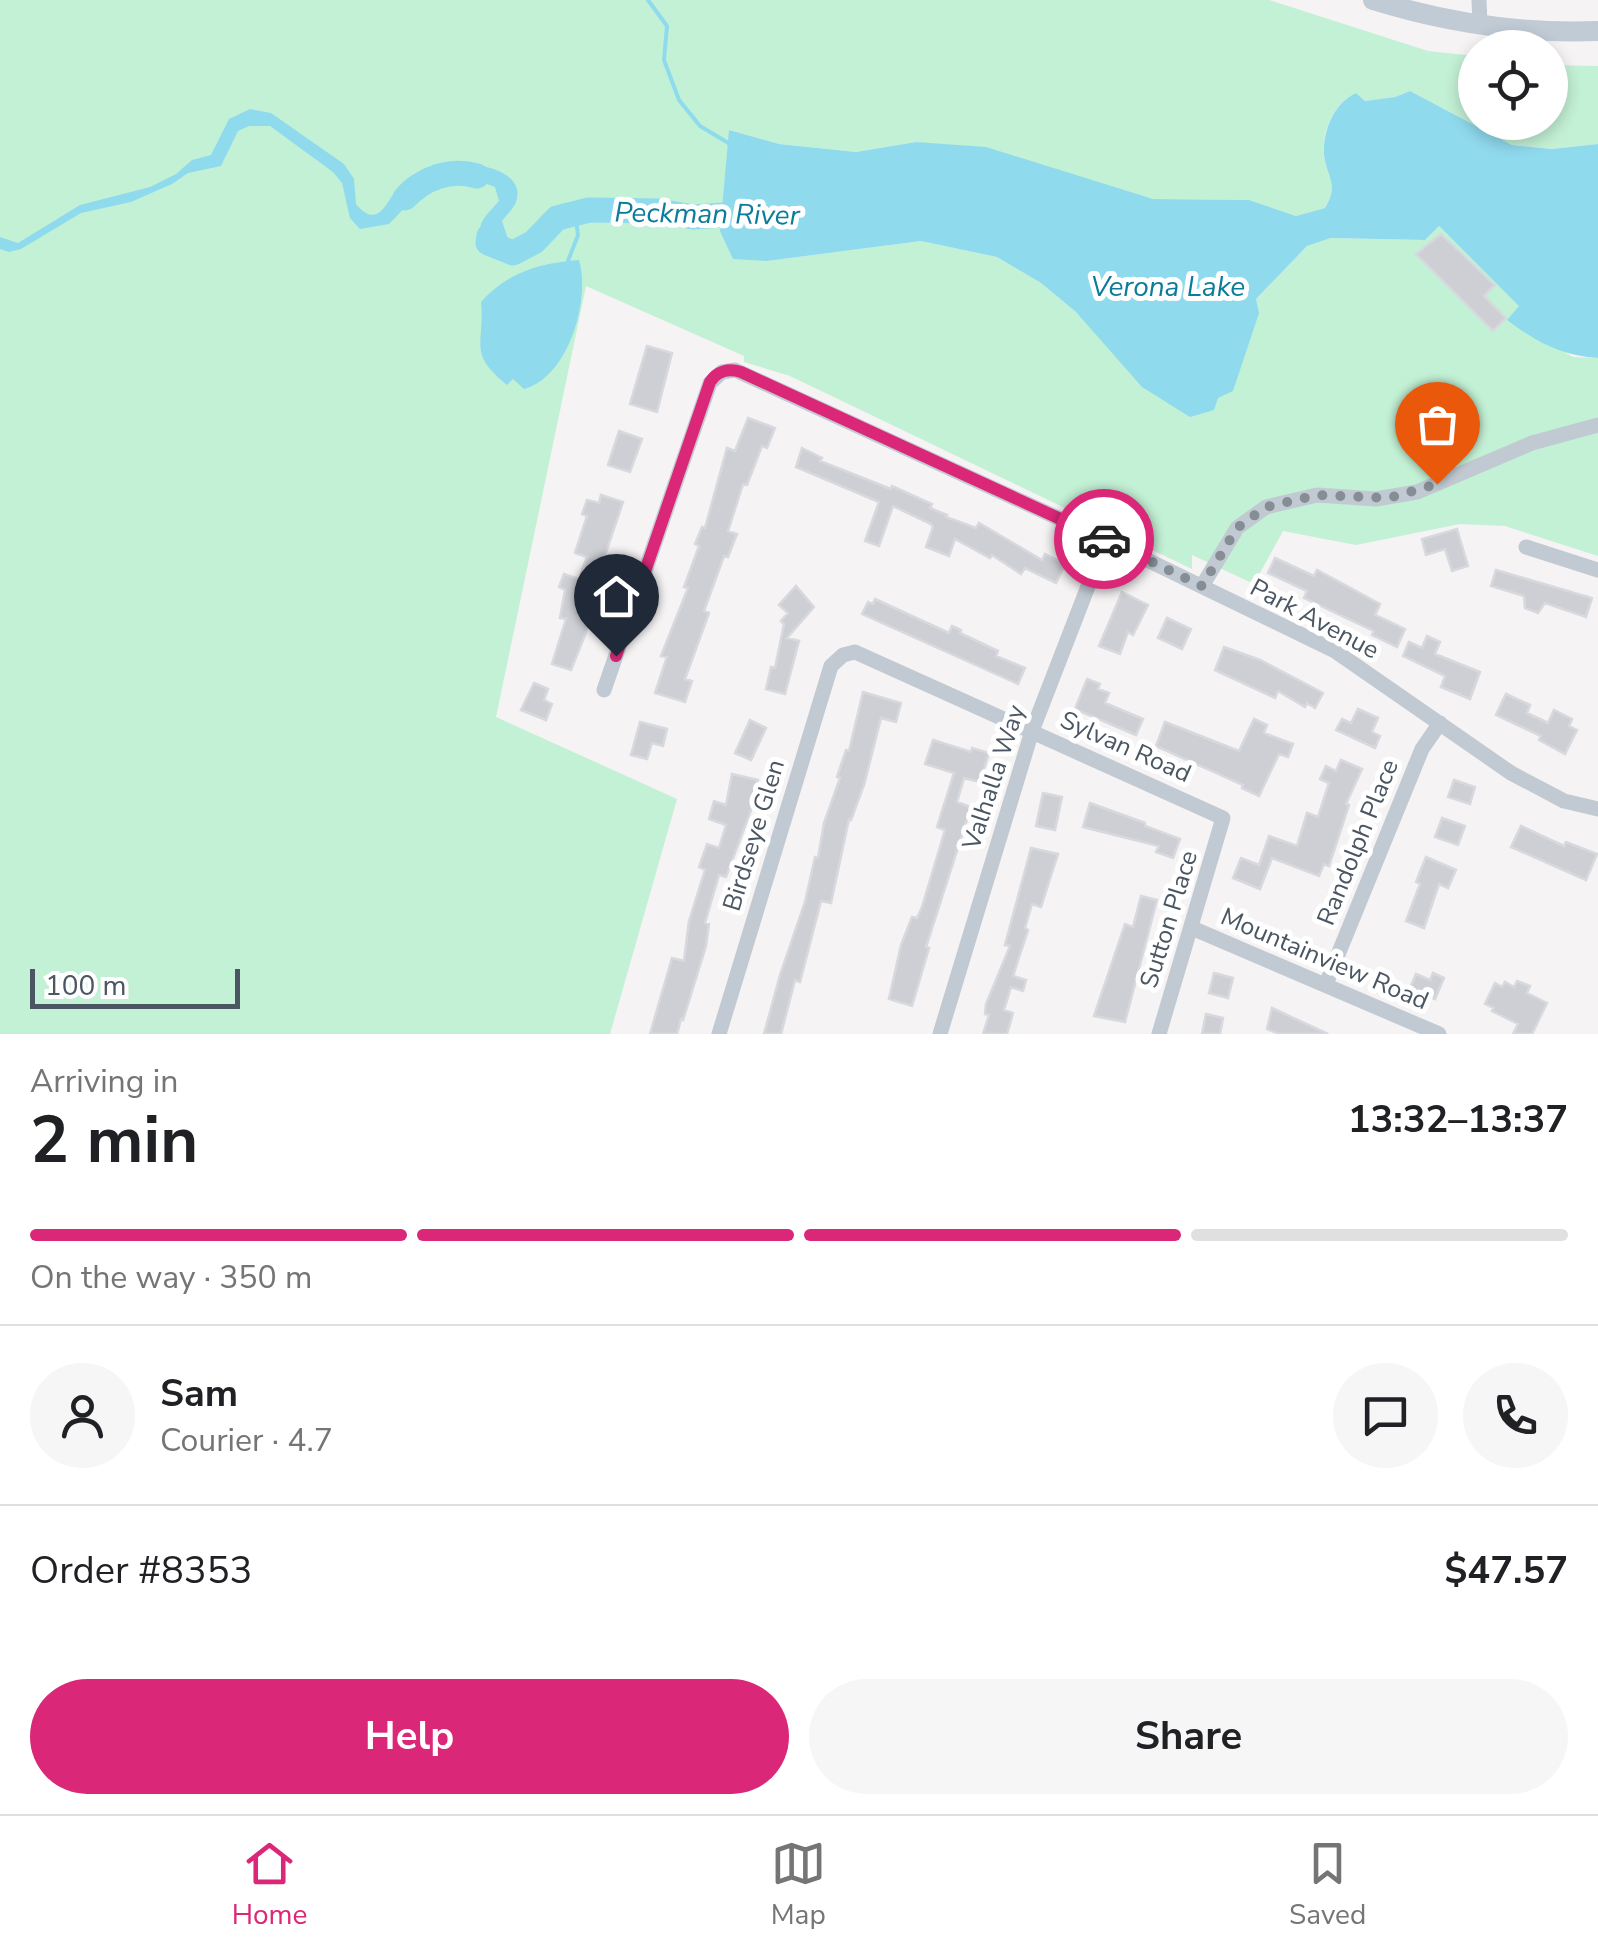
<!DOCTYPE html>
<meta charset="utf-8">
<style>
:root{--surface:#fff;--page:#f6f6f6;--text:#202124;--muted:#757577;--line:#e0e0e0;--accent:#db2777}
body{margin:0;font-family:"Nunito Sans",sans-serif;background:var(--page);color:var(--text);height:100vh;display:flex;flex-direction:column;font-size:38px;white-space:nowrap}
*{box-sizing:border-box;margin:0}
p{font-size:32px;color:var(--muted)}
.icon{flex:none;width:55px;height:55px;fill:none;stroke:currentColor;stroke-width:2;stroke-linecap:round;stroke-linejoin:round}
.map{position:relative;height:1034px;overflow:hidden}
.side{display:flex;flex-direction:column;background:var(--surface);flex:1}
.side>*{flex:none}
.fabs{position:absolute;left:1458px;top:30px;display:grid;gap:20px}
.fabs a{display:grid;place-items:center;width:110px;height:110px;border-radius:50%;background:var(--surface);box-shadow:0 5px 15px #0003;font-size:50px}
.scale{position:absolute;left:30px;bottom:25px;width:210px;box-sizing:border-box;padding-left:10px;border:5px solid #4a5661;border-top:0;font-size:28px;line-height:35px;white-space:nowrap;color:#4a5661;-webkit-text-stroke:8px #fff;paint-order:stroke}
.pin{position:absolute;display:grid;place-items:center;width:85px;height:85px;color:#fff;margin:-102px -42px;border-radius:50% 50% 50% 0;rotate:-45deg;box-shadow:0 0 10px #0007}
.pin .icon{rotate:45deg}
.courier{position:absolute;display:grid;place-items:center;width:100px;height:100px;margin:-50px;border:8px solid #db2777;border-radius:50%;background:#fff;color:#222;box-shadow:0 2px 12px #0007}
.summary em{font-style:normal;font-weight:700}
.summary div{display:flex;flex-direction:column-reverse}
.summary{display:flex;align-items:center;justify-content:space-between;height:170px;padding:0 30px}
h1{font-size:65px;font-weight:700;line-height:75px}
.bar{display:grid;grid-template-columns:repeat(4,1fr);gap:15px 10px;align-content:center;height:120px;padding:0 30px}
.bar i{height:12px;border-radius:8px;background:var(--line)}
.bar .on{background:var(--accent)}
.bar p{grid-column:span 4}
.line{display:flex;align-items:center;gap:25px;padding:0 30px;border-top:2px solid var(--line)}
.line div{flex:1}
.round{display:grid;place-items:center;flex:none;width:105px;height:105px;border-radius:52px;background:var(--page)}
.cta{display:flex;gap:20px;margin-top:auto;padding:20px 30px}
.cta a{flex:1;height:115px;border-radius:60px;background:var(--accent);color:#fff;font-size:40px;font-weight:700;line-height:115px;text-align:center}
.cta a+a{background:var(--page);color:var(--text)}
.menu{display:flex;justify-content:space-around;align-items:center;height:140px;border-top:2px solid var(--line);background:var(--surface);font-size:28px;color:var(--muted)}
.menu a{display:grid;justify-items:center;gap:5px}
.menu .on{color:var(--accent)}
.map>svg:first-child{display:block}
.green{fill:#c3f1d5}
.water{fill:#90daee}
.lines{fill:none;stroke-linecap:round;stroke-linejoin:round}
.stream{stroke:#90daee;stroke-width:4}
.river{stroke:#90daee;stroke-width:25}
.building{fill:#cdcfd5;stroke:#d7d9de;stroke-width:2.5}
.minor{stroke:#c1cad2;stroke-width:15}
.secondary{stroke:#c1cbd6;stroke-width:20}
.done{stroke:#868d94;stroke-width:10;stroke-dasharray:0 18}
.route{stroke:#db2777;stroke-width:12}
.labels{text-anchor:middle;stroke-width:10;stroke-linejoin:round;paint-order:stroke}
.street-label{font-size:25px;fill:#4a5661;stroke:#fff}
.water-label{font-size:28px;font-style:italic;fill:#0c7c9b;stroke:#fff}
</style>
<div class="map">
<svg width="1598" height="1034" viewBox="0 0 1598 1034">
<rect width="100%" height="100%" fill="#f5f3f3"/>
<path class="green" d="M0,0H1269L1428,51L1475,56V122H1550V65L1598,66V144L1552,149L1512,145L1410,91L1395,97L1365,101L1356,93C1334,103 1322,130 1324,154C1326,177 1340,183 1325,208L1296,216L1249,200L1153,199L1071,175L916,142L856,152L779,144L729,130L767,261L921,241L997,257L1041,283L1076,312L1218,398L1256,299L1307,246L1331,238L1425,240L1439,226L1520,306L1508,319L1573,357L1598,358V556L1505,526L1460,524L1356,545L1283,531L1254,584L1192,555V569L790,376L744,362V356L586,286L496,717L677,799L610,1034H0Z"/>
<path class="water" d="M1410,91L1512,145L1552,149L1598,144V358C1562,356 1536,342 1507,320L1519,306L1439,226L1425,240L1331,238L1307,246L1256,299L1259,313L1233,391L1218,398L1214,410L1190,417L1142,387L1076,312L1041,283L997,257L921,241L767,261L733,259L720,231L729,130L779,144L856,152L916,142L986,147L1153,199L1249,200L1296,216L1325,208C1340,183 1326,177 1324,154C1323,130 1334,103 1356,93L1365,101L1395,97Z
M250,109L271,113L344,164L354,179L356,204C380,233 388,196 401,184C410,175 423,169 436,165C456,159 529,165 516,202C514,208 506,216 502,221L514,257L503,259L490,254C474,226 478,224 499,201L495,187L474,179L437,174L389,224L360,229L350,218L342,183L333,172L270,126H249L238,131L221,166L188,173L172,184L131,202L81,213L21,249L9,252L0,249V237L18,243L80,205L150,187L176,174L192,160L211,155L229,119Z
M579,260C591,300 568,378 524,389L513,379L507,385C467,353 485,345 481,302C508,272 540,263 579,260Z"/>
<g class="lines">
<path class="stream" d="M648,0L667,26L664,60L679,100L700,126L730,144
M568,261L578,235L575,213"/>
<path class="river" d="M405,198C424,178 450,168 477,176
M489,236L488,243L513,253L534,242L557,218L589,210L659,211L693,217L755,213"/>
</g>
<path class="building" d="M1441,234L1495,285L1484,296L1506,318L1493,331L1416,254Z
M647,346L672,353L657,412L630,404Z
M748,418L775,428L767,448L762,446L747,485L743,484L728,531L737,534L728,557L724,556L704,611L709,613L685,679L692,681L685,702L655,693L667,657L661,656L688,588L684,587L699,546L695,544L702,527L705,528L727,448L735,451Z
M619,431L642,439L630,472L608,465Z
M802,448L822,458L820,461L891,489L892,486L932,504L930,508L947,515L946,517L976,528L979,523L1042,560L1045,554L1065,564L1056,583L1025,568L1021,574L992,555L990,558L955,539L949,556L926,547L933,527L931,524L893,506L879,546L865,541L879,502L796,467Z
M601,495L623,502L598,576L601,577L585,635L571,670L552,664L566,619L560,618L565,590L559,587L564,574L579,579L587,557L575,553L587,516L582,514L587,500L599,503Z
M1457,529L1468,566L1452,571L1445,549L1426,555L1422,539Z
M1275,558L1314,576L1317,570L1380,604L1375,615L1405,629L1397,647L1372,635L1374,631L1304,598L1307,591L1268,573Z
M1496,570L1592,598L1586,617L1545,603L1538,613L1525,608L1524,596L1491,586Z
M796,586L814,607L787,638L799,641L785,694L766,689L771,667L775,668L784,624L781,621L788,613L779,605Z
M1122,592L1148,605L1133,635L1128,632L1120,654L1099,646Z
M875,599L949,633L952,626L961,630L960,633L998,651L996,656L1025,668L1018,684L862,614L868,602L873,604Z
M1167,618L1191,629L1182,649L1158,638Z
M1427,636L1440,642L1435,654L1480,672L1470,699L1441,687L1445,676L1403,656L1409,642L1422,648Z
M1224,647L1260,660L1323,693L1315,708L1307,703L1305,707L1278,691L1275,698L1215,670Z
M1087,679L1100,684L1098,689L1109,693L1105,703L1143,719L1136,735L1075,709Z
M534,683L548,689L544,700L552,704L546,720L521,710Z
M863,692L901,703L896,722L881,718L864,785L851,820L849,819L831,903L821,901L800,982L795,980L781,1034H764L780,975L805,902L815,857L818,858L824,823L840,778L837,777L846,750L849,751Z
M1506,694L1530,705L1527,713L1548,723L1554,710L1572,719L1569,726L1577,730L1565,754L1539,740L1541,736L1496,715Z
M1358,709L1378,718L1372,732L1380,736L1375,748L1336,730L1342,719L1351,723Z
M1254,719L1267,725L1264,733L1293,744L1288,757L1279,754L1259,796L1242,788L1243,785L1156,746L1165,722L1239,751Z
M750,720L766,728L751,760L735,753Z
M640,722L667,729L663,746L652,743L647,759L631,755Z
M933,740L971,752L972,748L989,753L980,782L964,778L957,802L971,807L926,947L929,948L912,1006L889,999L901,945L912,917L917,918L922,907L945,830L937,827L954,773L925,764Z
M1341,760L1362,769L1346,804L1349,805L1329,866L1324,864L1319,876L1272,858L1260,889L1233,878L1241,858L1259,865L1269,836L1297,846L1307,813L1318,817L1329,783L1320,779L1326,766L1336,771Z
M732,774L758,780L753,805L726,877L719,875L705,923L709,924L706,946L683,1020L681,1019L677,1034H650L672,958L684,961L689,921L705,870L699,867L707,844L719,848L726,825L709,819L714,801L726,805Z
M1454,780L1475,787L1470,804L1448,797Z
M1043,793L1062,797L1055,830L1036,826Z
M1090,803L1145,823V826L1180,839L1173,858L1156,852L1159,846L1083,827Z
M1442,818L1465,826L1458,845L1435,837Z
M1521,826L1564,846L1566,842L1597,854L1586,880L1511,847Z
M1031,848L1058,854L1041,907L1032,904L1025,928L1028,930L1013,976L1026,980L1023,991L1011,987L1004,1010L1013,1013L1007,1034H983L989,1015L985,1014L986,1004L1010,946L1005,945Z
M1426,857L1456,870L1448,888L1439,884L1424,928L1406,921L1420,884L1416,882Z
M1141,896L1157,900L1125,1022L1094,1016L1125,924L1133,927Z
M1214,973L1233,978L1228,998L1209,993Z
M1433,973L1444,978L1435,999L1410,988L1416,974L1430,980Z
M1517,981L1530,986L1527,993L1547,1003L1532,1034H1513L1518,1024L1492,1011L1494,1008L1485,1004L1495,983L1502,987L1505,982L1514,987Z
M1272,1008L1328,1034H1279L1267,1029Z
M1206,1014L1223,1018L1220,1034H1202Z"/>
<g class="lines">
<path class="minor" d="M1479,0L1480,25
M1526,547L1598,570
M1202,586L1237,528L1266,507L1317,495L1376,499L1417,492L1532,443L1598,425
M604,690L710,383L722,372L735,370L1106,540L1335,651L1511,773L1564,801L1598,809
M1192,928L1439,1034
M1326,984L1422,749L1440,723
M719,1034L831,666L843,655L855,652L1223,818L1159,1034
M940,1034L1032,731L1106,540"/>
<path class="secondary" d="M1373,0C1447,23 1521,34 1598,31"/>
</g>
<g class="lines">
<path class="done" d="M1104,539L1202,586L1237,528L1266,507L1317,495L1389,498L1437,484"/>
<path class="route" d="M616,656L710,382C717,371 728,368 741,372L1104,539"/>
</g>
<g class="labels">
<g class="street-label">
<text transform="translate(1315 618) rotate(28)" y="9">Park Avenue</text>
<text transform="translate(1126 746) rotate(24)" y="9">Sylvan Road</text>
<text transform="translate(993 777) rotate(-72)" y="9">Valhalla Way</text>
<text transform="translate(753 835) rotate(-73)" y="9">Birdseye Glen</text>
<text transform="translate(1357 842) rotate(-68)" y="9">Randolph Place</text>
<text transform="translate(1168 919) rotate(-73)" y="9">Sutton Place</text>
<text transform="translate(1325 958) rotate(23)" y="9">Mountainview Road</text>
</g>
<g class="water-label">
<text transform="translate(707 213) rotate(1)" y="10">Peckman River</text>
<text x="1168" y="296">Verona Lake</text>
</g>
</g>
</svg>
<div class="fabs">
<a><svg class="icon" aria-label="locate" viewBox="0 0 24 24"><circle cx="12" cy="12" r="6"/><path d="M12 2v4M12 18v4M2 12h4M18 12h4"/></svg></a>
</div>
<div class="scale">100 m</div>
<div class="pin" style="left:1437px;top:484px;background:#ea580c"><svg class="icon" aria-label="bag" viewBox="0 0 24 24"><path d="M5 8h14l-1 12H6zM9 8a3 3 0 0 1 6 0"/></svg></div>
<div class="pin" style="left:616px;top:656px;background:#1f2937"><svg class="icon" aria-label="home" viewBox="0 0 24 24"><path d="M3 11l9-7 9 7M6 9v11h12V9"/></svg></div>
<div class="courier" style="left:1104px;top:539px"><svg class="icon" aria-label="car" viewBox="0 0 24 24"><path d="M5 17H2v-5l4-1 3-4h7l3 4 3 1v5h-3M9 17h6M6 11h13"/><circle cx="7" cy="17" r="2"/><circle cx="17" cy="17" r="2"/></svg></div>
</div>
<section class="side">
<div class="summary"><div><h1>2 min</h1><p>Arriving in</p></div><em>13:32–13:37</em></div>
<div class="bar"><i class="on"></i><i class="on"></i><i class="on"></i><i></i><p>On the way · 350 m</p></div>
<div class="line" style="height:180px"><a class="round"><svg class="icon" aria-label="person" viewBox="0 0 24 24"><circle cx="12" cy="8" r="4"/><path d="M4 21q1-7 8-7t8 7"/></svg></a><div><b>Sam</b><p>Courier · 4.7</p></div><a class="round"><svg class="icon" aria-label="chat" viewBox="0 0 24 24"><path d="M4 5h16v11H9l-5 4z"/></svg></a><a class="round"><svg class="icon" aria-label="phone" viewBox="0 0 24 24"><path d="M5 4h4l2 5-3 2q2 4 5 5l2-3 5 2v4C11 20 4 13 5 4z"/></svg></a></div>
<div class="line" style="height:130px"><div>Order #8353</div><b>$47.57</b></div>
<div class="cta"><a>Help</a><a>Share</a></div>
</section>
<nav class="menu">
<a class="on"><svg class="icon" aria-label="home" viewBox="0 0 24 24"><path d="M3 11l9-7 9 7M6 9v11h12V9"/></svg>Home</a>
<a><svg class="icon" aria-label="map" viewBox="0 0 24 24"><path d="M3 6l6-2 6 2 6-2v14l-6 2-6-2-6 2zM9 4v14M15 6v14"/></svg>Map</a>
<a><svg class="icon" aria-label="saved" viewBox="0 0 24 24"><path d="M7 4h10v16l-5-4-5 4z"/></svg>Saved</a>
</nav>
